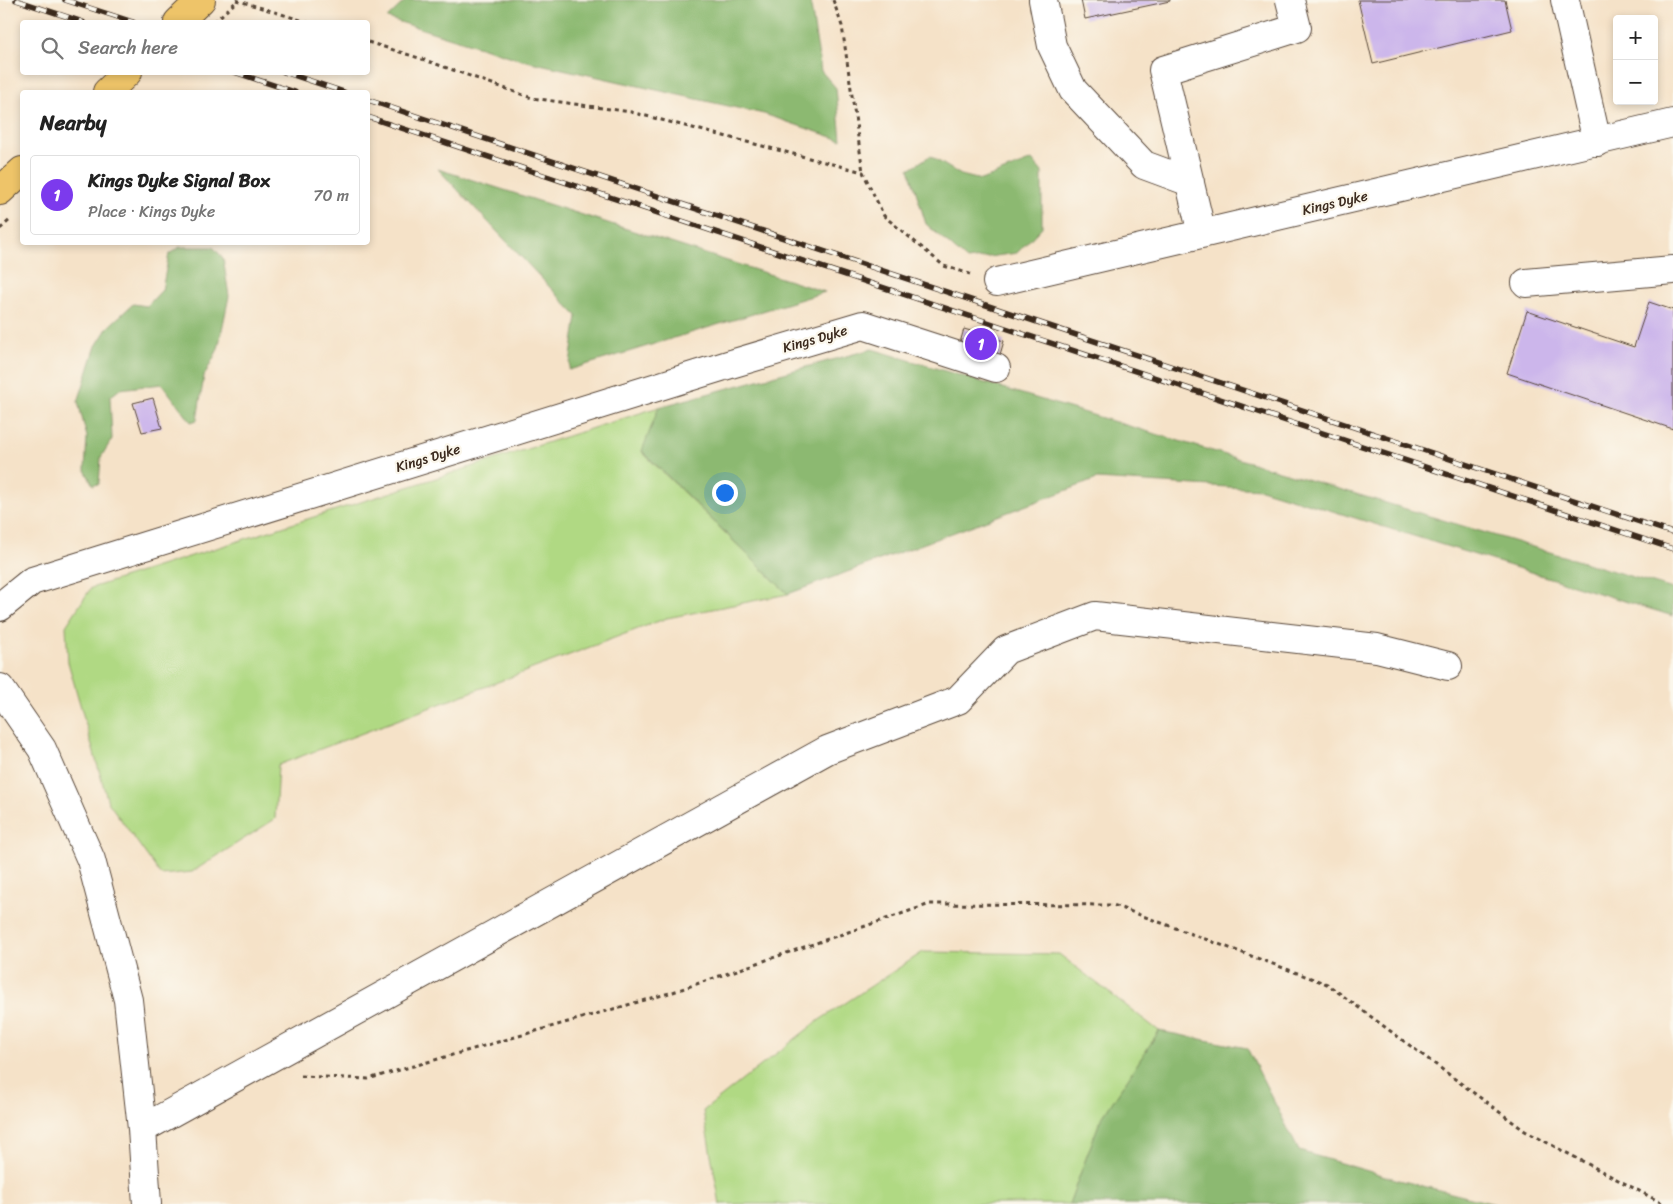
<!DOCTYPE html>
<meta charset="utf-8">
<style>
:root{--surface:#fff;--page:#f2f2f2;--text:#222;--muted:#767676;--line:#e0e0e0;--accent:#7c3aed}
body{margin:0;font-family:Sriracha,sans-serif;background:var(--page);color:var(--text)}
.controls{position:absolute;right:15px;top:15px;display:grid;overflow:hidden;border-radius:5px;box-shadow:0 2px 8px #0003}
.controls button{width:45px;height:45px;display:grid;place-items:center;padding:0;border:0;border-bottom:1px solid var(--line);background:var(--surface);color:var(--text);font:25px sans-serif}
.you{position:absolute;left:724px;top:492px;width:18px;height:18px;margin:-12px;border:4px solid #fff;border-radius:50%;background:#1a73e8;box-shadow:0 0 0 8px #1a73e833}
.badge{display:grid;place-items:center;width:32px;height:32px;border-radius:50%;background:var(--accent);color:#fff;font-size:16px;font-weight:700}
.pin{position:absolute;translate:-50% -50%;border:2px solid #fff;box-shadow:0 1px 5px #0006}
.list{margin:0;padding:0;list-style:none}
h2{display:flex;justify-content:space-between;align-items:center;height:65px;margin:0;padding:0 20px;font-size:21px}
h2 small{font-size:16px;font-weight:400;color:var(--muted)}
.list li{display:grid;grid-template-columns:32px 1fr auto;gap:15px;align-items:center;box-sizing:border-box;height:80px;margin:0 10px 10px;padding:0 10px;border:1px solid var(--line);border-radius:5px}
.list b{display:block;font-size:19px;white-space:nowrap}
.list p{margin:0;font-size:16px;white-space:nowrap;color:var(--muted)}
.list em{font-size:16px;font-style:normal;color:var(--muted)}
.icon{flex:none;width:28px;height:28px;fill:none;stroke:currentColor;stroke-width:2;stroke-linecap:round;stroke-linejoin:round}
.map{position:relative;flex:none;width:1673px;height:1204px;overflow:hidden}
.search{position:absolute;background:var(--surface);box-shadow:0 2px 8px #0003;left:20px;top:20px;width:350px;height:55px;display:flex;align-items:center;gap:12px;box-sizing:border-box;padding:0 18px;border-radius:5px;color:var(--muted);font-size:19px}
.panel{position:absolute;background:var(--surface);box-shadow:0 2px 8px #0003;left:20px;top:90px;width:350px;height:155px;border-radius:5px}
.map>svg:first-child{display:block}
.green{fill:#b0d983;stroke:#768250}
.forest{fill:#8cb971;stroke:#647248}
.building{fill:#ccb6eb}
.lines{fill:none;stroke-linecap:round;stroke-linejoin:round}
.minor-casing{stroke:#574638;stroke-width:30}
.major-casing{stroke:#574638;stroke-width:30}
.path{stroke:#574638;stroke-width:3;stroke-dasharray:4 4;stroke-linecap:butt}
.minor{stroke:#fff;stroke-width:28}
.major{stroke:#eec469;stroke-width:28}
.rail-casing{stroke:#3b2a1e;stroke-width:5.5}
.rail{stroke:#fbf7ec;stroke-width:4;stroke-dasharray:11;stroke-linecap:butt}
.path-bridge{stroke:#574638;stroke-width:3;stroke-dasharray:4 4;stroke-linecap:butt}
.labels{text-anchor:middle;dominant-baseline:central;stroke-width:4.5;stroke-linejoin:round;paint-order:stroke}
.street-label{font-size:14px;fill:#3b2a1e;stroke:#fbf7ec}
</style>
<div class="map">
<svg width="1673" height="1204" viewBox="0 0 1673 1204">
<rect width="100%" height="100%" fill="#fbf7ec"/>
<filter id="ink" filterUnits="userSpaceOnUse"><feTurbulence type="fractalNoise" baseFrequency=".02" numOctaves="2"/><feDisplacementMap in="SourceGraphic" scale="10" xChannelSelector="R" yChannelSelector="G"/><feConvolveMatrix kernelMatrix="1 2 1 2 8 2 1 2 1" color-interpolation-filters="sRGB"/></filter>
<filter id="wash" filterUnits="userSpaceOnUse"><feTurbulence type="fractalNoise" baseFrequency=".0096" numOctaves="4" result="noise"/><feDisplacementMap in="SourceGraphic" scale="20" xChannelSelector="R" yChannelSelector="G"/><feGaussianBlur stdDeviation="1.12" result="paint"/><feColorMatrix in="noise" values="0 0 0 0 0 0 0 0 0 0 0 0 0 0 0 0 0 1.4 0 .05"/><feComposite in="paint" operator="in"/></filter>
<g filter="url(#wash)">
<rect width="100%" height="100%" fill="#f5e2c8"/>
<path class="green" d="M659 407 642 452 788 594 667 618 278 765 275 819 192 872 161 875 108 802 68 662 66 626 91 588Z
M923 952 1059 954 1159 1031 1100 1121 1069 1204H720L703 1111 818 1021Z"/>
<path class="forest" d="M406 0H810L821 71 836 88 841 140 764 114 522 60 387 18Z
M930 156 961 175 981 180 1032 160 1042 172V227L1017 253 967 260 926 224 909 169Z
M438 169 825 292 569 370 577 316Z
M180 247H213L223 258 229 296 218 349 204 376 197 420 191 422 162 384 120 389 110 397 112 439 101 457 99 484 93 485 85 470 87 437 78 402 96 346 108 327 133 304 147 306 162 290 169 254Z
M872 349 1673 589V616L1261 489 1097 479 788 594 642 451 659 407Z
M1159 1031 1247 1048 1299 1151 1399 1180 1495 1204H1069L1100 1121Z"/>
<g id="blocks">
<path class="building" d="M1081 0H1170V1L1085 19Z
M1358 0H1505L1512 30 1373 64Z
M1649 302 1673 310V429L1507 373 1527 311 1634 347Z
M964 329 1004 341 999 358 959 346Z
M153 398 162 428 142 432 133 403Z"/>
</g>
</g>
<g filter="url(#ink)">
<use href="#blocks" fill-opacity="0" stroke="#574638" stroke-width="1"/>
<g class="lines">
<g class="minor-casing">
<path id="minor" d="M1043 0 1052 46 1073 90 1144 165 1190 182
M1565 0 1597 142
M1202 234 1163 70 1297 28 1290 0
M997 282 1673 123
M1526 283 1673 270
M0 607 32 581 731 364 863 325 996 368
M0 688 42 749 91 860 128 1000 142 1129 147 1204
M142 1129 827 750 958 700 1006 650 1095 616 1377 648 1448 666"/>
</g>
<g class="major-casing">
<path id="major" d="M178 22 201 0
M107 92 128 72
M0 191 22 171"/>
</g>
<path class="path" d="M236 0 307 22
M833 0 842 26 863 172
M368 42 419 58 532 98 631 112 863 172 884 216 944 266 970 274
M0 229 10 220
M301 1076 368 1079 673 992 930 904 1113 905 1327 984 1525 1131 1664 1204"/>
<use href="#minor" class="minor"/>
<use href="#major" class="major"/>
<g class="rail-casing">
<path id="rail" d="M16 0 83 22
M65 0 133 22
M234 72 295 92
M284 72 344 92
M368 100 1673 533
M368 117 1673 549"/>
</g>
<use href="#rail" class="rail"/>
<path class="path-bridge" d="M214 22 238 0"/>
</g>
</g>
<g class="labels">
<g class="street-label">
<text transform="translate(1335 203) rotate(-13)">Kings Dyke</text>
<text transform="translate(815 339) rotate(-16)">Kings Dyke</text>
<text transform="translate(428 458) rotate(-17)">Kings Dyke</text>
</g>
</g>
</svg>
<div class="controls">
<button>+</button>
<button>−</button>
</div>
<div class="you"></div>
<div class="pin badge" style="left:981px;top:344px">1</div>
<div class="search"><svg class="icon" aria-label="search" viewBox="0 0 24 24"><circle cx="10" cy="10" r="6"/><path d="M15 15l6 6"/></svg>Search here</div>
<section class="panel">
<h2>Nearby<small></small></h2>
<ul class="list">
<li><span class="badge">1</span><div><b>Kings Dyke Signal Box</b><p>Place · Kings Dyke</p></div><em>70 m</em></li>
</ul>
</section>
</div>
